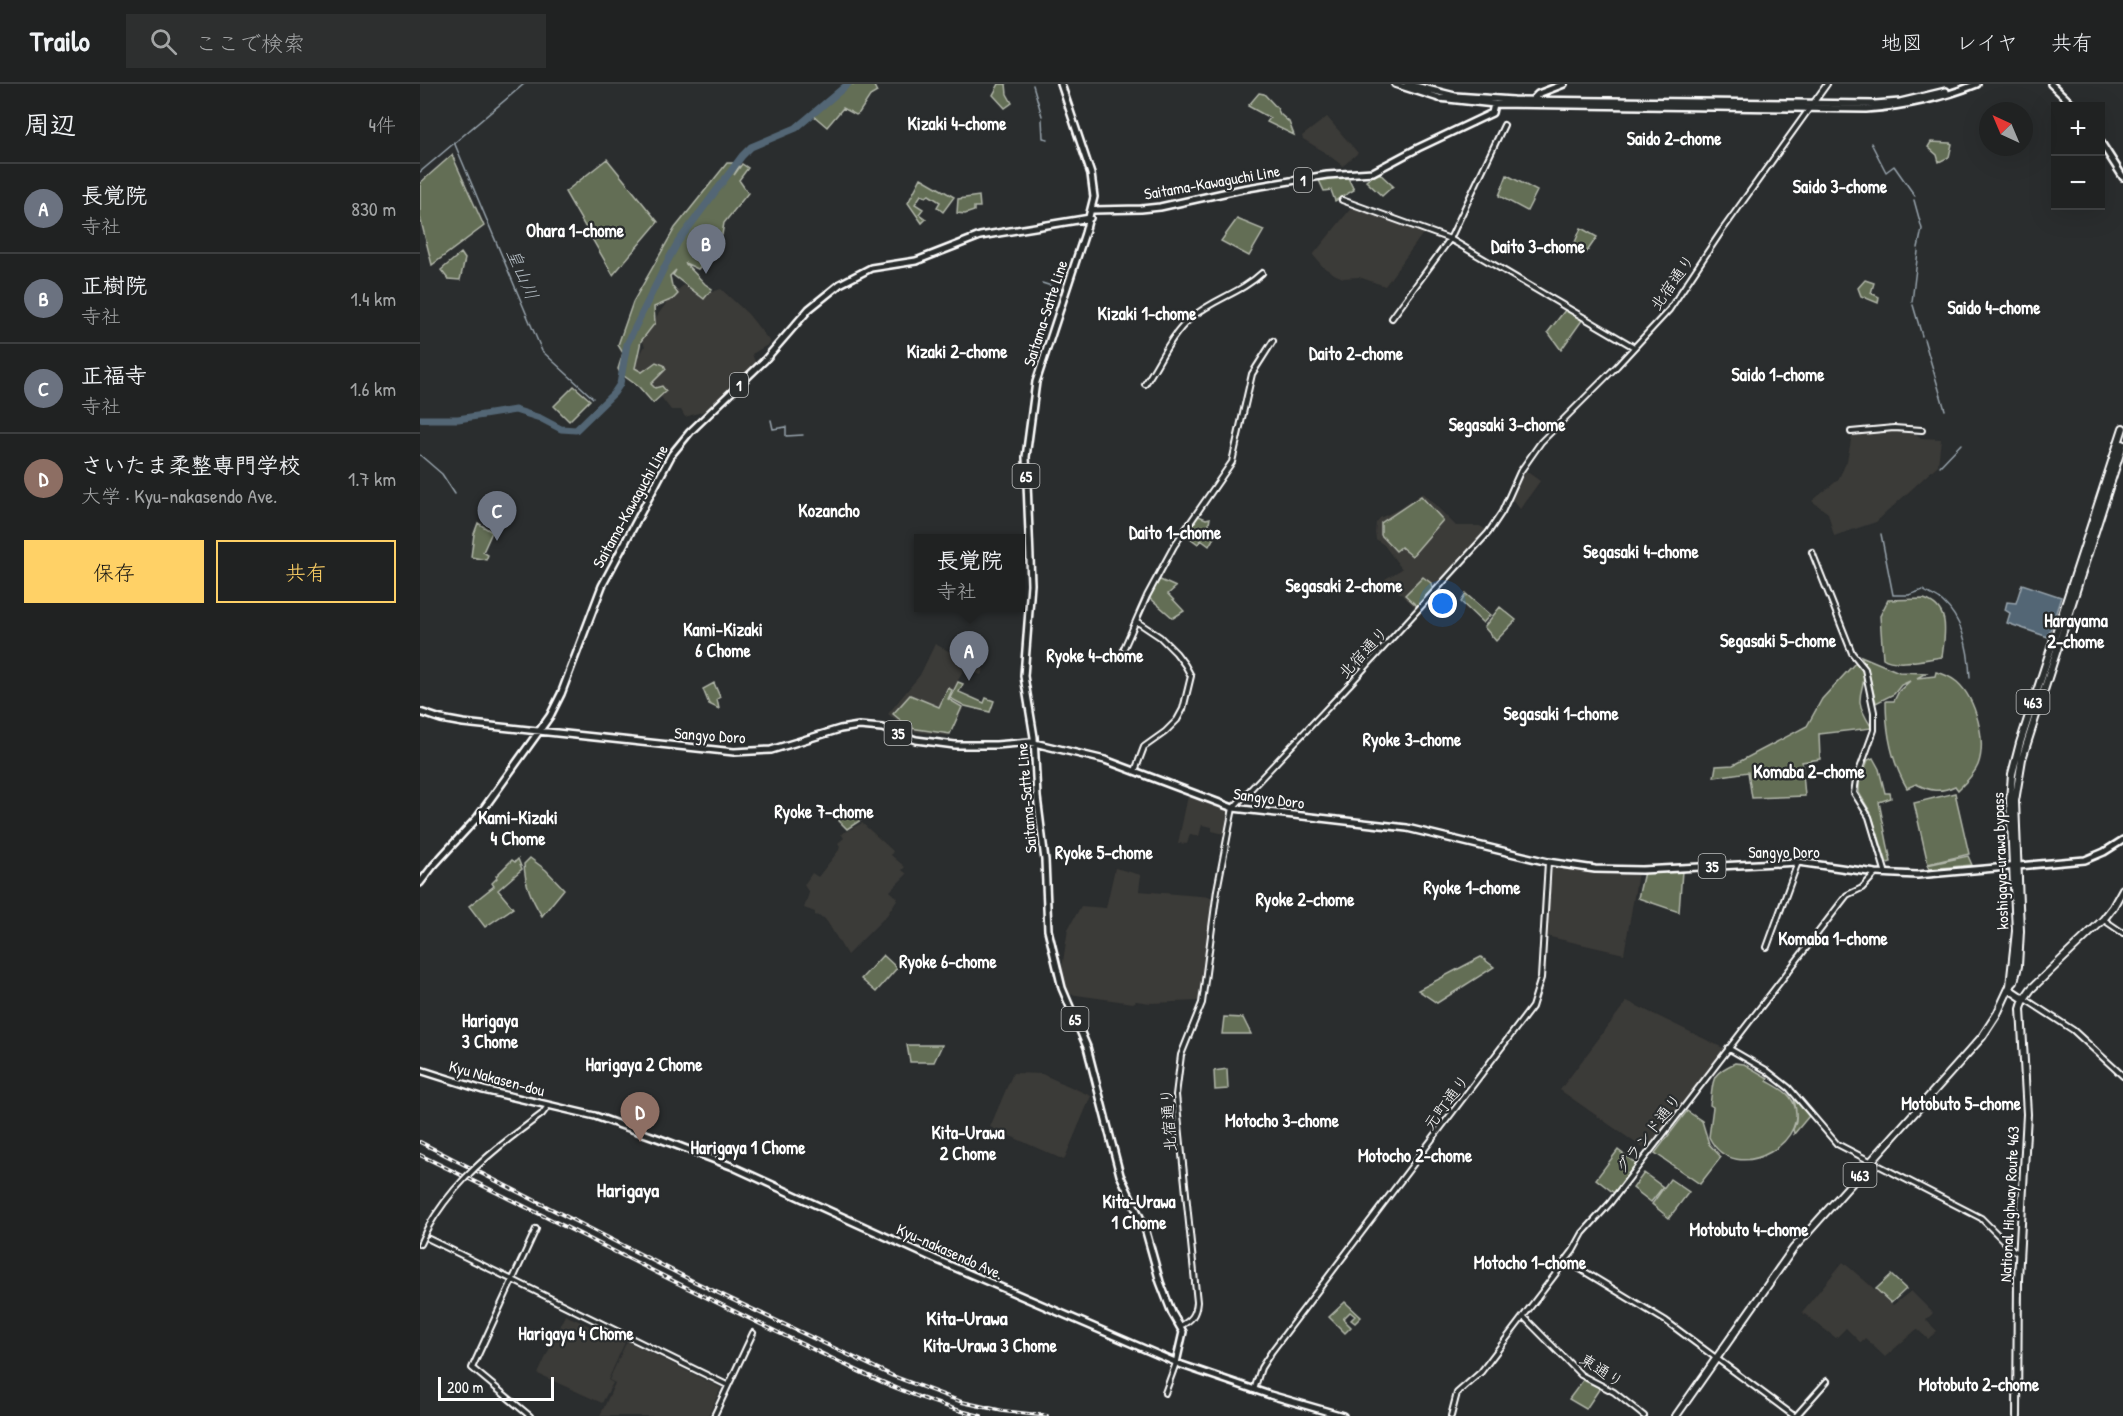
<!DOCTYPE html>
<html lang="ja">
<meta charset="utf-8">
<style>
:root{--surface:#202222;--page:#2d2f2f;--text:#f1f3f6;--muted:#a2a4a5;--line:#3d3f40;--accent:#ffd166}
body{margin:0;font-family:"Patrick Hand","Klee One",sans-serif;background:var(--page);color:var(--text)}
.controls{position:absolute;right:18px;top:18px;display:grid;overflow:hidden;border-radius:0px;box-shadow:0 6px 24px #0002}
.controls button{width:54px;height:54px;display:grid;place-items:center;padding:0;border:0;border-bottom:2px solid var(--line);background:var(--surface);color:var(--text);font:30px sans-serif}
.compass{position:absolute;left:1559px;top:18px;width:54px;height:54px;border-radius:50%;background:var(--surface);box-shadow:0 6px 24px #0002;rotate:316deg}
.scale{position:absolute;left:18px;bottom:15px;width:116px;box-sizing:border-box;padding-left:6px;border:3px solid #fff;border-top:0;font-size:16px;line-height:21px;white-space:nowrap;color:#fff;-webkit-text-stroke:4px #2a2d2e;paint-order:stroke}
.you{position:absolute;left:1023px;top:520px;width:21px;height:21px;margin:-15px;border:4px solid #fff;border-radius:50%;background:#1a73e8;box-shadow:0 0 0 9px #1a73e833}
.badge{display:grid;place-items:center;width:39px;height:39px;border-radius:50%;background:var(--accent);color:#fff;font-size:20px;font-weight:700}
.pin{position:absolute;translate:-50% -50px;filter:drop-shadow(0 2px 3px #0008)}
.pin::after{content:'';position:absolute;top:32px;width:21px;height:18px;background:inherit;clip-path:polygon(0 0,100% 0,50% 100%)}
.popup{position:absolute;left:494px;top:450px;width:111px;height:78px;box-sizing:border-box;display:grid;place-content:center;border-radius:0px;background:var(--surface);filter:drop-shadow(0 2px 4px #0005);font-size:20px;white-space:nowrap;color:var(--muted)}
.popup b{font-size:22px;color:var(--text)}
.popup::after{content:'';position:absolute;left:50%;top:100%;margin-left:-12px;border:12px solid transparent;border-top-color:var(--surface)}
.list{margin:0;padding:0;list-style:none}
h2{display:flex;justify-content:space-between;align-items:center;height:78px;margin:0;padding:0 24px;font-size:26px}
h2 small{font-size:20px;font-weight:400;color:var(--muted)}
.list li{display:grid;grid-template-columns:39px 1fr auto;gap:18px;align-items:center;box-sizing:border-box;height:90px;padding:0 24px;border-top:2px solid var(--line)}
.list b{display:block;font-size:22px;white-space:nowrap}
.list p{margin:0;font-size:20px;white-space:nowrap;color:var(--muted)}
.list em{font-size:20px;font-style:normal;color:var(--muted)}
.actions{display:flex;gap:12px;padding:18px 24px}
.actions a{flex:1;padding:14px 0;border:2px solid var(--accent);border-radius:0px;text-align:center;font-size:21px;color:var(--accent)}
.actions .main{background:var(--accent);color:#111}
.icon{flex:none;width:33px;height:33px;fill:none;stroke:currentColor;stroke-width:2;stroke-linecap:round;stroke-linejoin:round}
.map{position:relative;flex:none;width:1703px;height:1332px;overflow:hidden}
header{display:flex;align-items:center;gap:36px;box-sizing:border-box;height:84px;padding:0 30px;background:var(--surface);border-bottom:2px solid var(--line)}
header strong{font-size:28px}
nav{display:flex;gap:33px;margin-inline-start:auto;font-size:21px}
.search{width:420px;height:54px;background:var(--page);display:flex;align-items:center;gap:15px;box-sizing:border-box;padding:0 21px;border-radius:0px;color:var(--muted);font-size:22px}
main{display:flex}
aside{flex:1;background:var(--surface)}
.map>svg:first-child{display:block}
.built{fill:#3b3a37}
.green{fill:#636e54;stroke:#b1b6aa;stroke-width:1.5}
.water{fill:#526675;stroke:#97a3ac;stroke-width:1.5}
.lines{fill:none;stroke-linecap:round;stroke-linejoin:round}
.stream{stroke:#97a3ac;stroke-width:1.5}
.river{stroke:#526675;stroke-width:7}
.minor-casing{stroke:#fff;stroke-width:8}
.major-casing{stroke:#fff;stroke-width:10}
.highway-casing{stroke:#fff;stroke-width:10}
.minor{stroke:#2a2d2e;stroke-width:4}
.major{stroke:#2a2d2e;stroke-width:5}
.highway{stroke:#2a2d2e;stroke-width:6}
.rail-casing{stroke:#fff;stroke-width:4}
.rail{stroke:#2a2d2e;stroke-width:1.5;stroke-dasharray:4.5;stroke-linecap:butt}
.minor-bridge-casing{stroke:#fff;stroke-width:8;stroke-linecap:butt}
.minor-bridge{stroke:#2a2d2e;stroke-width:4}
.labels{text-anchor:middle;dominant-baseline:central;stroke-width:4.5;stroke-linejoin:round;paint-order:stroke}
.shield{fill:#2a2d2e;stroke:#bfc0c0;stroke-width:1.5}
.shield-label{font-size:15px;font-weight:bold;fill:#fff}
.street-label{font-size:16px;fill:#fff;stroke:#2a2d2e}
.neighbourhood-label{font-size:18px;font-weight:bold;fill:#fff;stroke:#2a2d2e}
.water-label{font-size:18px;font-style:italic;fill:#b1bac1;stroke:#2a2d2e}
.quarter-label{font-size:20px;font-weight:bold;fill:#fff;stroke:#2a2d2e}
</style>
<header>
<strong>Trailo</strong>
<div class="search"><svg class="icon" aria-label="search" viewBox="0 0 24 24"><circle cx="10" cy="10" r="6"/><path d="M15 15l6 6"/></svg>ここで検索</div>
<nav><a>地図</a><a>レイヤ</a><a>共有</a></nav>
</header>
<main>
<aside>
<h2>周辺<small>4件</small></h2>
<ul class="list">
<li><span class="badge" style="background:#6b7280">A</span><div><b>長覚院</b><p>寺社</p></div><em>830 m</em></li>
<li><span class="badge" style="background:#6b7280">B</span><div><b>正樹院</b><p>寺社</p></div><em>1.4 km</em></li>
<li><span class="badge" style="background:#6b7280">C</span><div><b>正福寺</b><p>寺社</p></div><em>1.6 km</em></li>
<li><span class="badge" style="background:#8d6e63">D</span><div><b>さいたま柔整専門学校</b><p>大学 · Kyu-nakasendo Ave.</p></div><em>1.7 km</em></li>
</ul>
<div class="actions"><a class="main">保存</a><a>共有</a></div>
</aside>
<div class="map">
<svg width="1703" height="1332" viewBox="0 0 1703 1332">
<rect width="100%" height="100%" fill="#2a2d2e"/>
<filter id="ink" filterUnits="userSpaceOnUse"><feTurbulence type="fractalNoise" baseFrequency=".0167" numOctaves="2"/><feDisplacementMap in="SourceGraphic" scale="12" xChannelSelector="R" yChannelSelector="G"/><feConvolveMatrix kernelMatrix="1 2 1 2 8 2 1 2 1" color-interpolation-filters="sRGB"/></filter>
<g filter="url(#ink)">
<path class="built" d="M907 33 938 69 923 82 903 67 883 55 882 52Z
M932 123 1004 148 965 202 939 193 923 194 916 191 903 183 893 171Z
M264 201 283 215 289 209 301 205 328 230 351 259 332 270 336 280 285 327 265 333 261 326H251L241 313 235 318 221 302 207 293 225 262 221 254 253 210Z
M1471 348 1495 349 1501 354 1521 355 1518 381 1456 438 1414 452 1408 429 1392 417 1418 396 1427 377 1432 351Z
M1106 387 1120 397 1100 425 1091 414Z
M1003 409 1036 442H1060L1066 446 995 523 965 495 982 485 964 461 956 455 955 448 956 439 960 434 979 425Z
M515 560 564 585 561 591 544 585 529 614 544 623 529 652 489 647 468 630 500 591Z
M768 712 808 726 804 750 792 747V743L782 741 779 752 770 750 767 760 758 759Z
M442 739 473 767 471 771 485 783 482 786 487 790 470 807 478 814 467 831 427 871 408 839 404 834 395 831V828L384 824 389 809 384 801 392 789 398 793 419 766 420 762 418 759 424 754 421 750Z
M1132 782 1177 788 1218 789 1204 870 1126 852Z
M695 784 721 791 719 807 792 813 779 917 730 919 716 917 713 919 649 910 641 891 648 845 661 822 686 824Z
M1207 917 1303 964 1304 966 1227 1067 1140 1006Z
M593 989 622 990 671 1012 644 1076 570 1043Z
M1423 1178 1473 1221 1491 1207 1513 1229 1506 1236 1517 1247 1508 1255 1497 1245 1465 1273 1445 1254 1441 1259 1426 1244 1416 1254 1382 1228Z
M145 1231 205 1258 188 1296 193 1299 182 1319 118 1290Z
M207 1257 301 1304 288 1332H180L195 1299 189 1296Z"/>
<path class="green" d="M430 0H453L457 8 450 12 439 29 436 31 423 24 407 43 393 31Z
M579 0H586L587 10 592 19 585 24 573 11Z
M839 9 844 10 857 24 860 30 869 38 874 51 847 38 850 34 828 22Z
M1511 58 1530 59 1532 60 1529 73 1519 78 1517 71 1508 63Z
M32 71 64 142 12 181 0 133V99Z
M187 75 238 138 193 191 145 108Z
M307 79H315L319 82 314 91 322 80 328 84 319 96 328 109 304 139 302 151 289 166 291 171 278 185 265 179 285 200 292 205 284 215 253 191 256 186 250 192 252 202 258 210 253 215 234 223 235 239 221 257 215 284 222 288 236 278 244 281 246 285 231 300 235 304 242 302 246 307 233 319 219 303 200 289 198 285 203 269 198 261 213 218 255 144Z
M958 88 973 102 962 112 946 97Z
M926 90 934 106 915 117 911 106 904 107 898 94Z
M1087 91 1117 107 1107 127 1079 112Z
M501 94 534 113 523 128 517 123 520 118 509 111 506 113 501 111 495 120 503 125 499 130 506 135 502 139 488 119Z
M559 112 560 123H554V127L545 130 537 129 538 115Z
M817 135 844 146 829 172 801 157Z
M1161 144 1177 153 1166 169 1153 163Z
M41 169 45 175 40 196 28 195 21 186Z
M1445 196 1454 199 1451 209 1459 213 1458 219 1441 212 1438 204Z
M1146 225 1163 235 1141 266 1128 248Z
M154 302 170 316 149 337 134 322Z
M1001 412 1023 436 992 472 981 463 976 467 961 451V439Z
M776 431 786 435 790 434 788 445 796 450 789 462 781 456 778 460 770 454 774 449 767 444Z
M58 439 72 448 63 468 68 471 66 476 51 473 54 450Z
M1003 493 1011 499 1012 505 997 522 985 511Z
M738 495 756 503 748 510 764 527 753 534 729 513Z
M1046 510 1070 531 1063 539 1041 518Z
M1504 515C1531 524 1525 549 1522 573 1507 575 1475 583 1463 574L1460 532 1468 516Z
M1080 523 1096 536 1076 557 1064 543Z
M1441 572 1479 588 1506 589 1497 594 1515 592 1516 588C1524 590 1531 593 1537 598 1556 615 1567 657 1558 681 1554 691 1546 698 1538 706L1535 702C1520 709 1510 707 1496 700L1487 704C1471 677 1466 648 1466 617H1474L1479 607 1490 597 1481 601 1474 610 1456 619 1448 586Z
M1437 577C1451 596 1439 601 1440 618 1441 627 1447 636 1452 644L1399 650 1400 675 1382 678 1385 712 1332 714 1328 688 1294 693 1296 682 1313 681 1387 642 1402 615Z
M538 598 543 600 539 608 564 619 566 614 574 617 570 628 545 622 530 614Z
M294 599 300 613 297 615 299 625 289 620 283 605Z
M528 604 532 606 528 615 542 623 530 650 490 644 473 630 490 611 519 623Z
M1453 674 1459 685 1465 709H1470L1471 714 1459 718 1471 778 1467 779 1451 729 1439 709V699L1448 676Z
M1535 709 1549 770 1508 780 1494 719Z
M427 724 441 736 427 745 419 737Z
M1548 772 1552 781 1509 785 1507 781Z
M110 774 126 786 144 805 122 832C111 814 105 800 104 780Z
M98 775 102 785 78 806 93 824 65 843 49 822 74 802 72 799 77 794 76 792 92 776 95 778Z
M1262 787 1259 828 1218 814 1224 788Z
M463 871 477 884 456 908 441 895Z
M1061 873 1074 883 1017 919 998 906Z
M804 933 823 934 831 950H802Z
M487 961H522L514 978H490Z
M1315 979 1324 980 1348 994 1347 997C1354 1001 1365 1006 1370 1013 1399 1053 1315 1107 1289 1053L1293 1023 1290 1021C1294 995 1289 991 1315 979Z
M807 985 808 1005 795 1006 794 987Z
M1374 1013 1389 1032 1374 1050 1373 1045C1379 1035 1375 1024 1374 1013Z
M1267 1027 1282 1037 1289 1060 1301 1073 1280 1100 1235 1069Z
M1198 1066 1216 1080 1194 1109 1176 1095Z
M1224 1089 1243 1103 1231 1118 1213 1104Z
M1250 1095 1269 1108 1249 1134 1232 1120Z
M1471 1191 1486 1205 1471 1219 1456 1205Z
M925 1218 941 1233 935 1239 931 1236 935 1232 930 1228 923 1235 931 1243 925 1249 909 1233Z
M1164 1295 1180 1304 1166 1325 1149 1315Z"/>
<path class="water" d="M1602 500 1641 513 1628 553 1587 539 1590 529 1585 526 1587 518 1596 519Z"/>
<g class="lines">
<path class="stream" d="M613 1 622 32
M622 35 623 54 628 55
M34 58 122 267 173 314
M1451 59 1466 88 1474 82 1495 112
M0 88 104 0
M1494 116 1502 145 1498 164
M622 199 644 206
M1492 218 1498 167
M1493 221 1502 252
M1504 255 1525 326
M351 336 353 345 366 343V352L383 351
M0 371 22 390 35 410
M1520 382 1541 360
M1461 450 1473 511H1489L1503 506C1510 511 1518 513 1523 518 1544 537 1549 567 1550 594"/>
<path class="river" d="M0 335H38L95 326 120 334 141 345 156 346 194 309 200 300 207 260 246 180 258 158 322 72 331 63 376 44 428 0"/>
<g class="minor-casing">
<path id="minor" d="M922 116 1030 155 1214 263
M972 234 1030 155 1084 41
M725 300C740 278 750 252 771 234 793 215 821 209 842 189
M1431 348 1474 344 1502 346
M1392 468 1432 569 1445 585 1454 628V646L1436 696 1434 709 1449 733 1466 790
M704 564 727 512 754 462 812 378 832 290 853 257
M715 687 724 663 745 648 757 636 763 625 771 592 765 581 756 569 740 553 716 537
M1684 836 1703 849
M1347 863 1378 778
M1605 915 1653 946 1703 992
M1308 964 1346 986 1369 1004 1417 1060 1561 1134 1593 1166 1599 1169
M94 1051 122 1030 128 1022
M9 1155 307 1301
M0 1160 7 1145
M1147 1177 1246 1237 1374 1332
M1104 1233 1161 1291 1194 1308 1224 1332
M760 1242C771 1237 776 1231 777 1218L756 1011 761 971 782 919 797 806 813 724 931 599 1068 449 1082 428 1100 388 1121 358 1197 282 1249 226 1301 148 1407 0
M834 1306 841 1284 852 1267 1112 923 1121 894 1128 778
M745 1309 756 1279
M110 1332 52 1284 116 1145
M294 1332 333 1249
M1031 1332 1037 1309 1061 1288 1153 1167 1163 1149 1190 1119 1420 820 1427 811 1442 804 1456 789
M1376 1332 1407 1297"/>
</g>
<g class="major-casing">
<path id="major" d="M641 0 671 90 674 113 665 149 616 298 606 373 611 500 604 592 614 653 617 713 625 776 628 846 642 904 667 963 700 1091 725 1144 740 1198 752 1229 763 1248 756 1279
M975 0 1019 14 1074 20 1446 25C1486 22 1520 15 1557 0
M987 0 1035 12 1093 16 1455 20 1480 18 1526 7
M1631 0 1654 22
M1112 16 1118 10 1144 0
M1680 57 1703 93
M673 126 721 125 740 123 822 105 907 91 953 88 998 64 1072 29 1074 20
M0 628 21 635 43 639 314 668 351 666 420 645 439 642 462 644 496 656 535 661H576L610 658 685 676 813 724 987 744 1128 778 1175 785 1222 786 1378 778 1456 789 1497 791 1665 776 1684 768 1703 756
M0 799 13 782 57 734 130 632 141 610 182 502 252 370 270 348 344 277 389 225 420 200 451 184 496 177 560 152 670 134
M0 986 63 1006 175 1032 240 1055 311 1082 515 1175 762 1281 850 1311 923 1332"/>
</g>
<g class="highway-casing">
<path id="highway" d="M1590 902 1596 847 1590 716 1592 690 1600 659 1703 344
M1590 903 1592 907 1604 915
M1256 1332 1373 1165 1562 953 1577 930 1590 902 1594 898 1598 882 1600 847 1595 717 1602 675 1703 360
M1597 1332 1598 1195 1607 1030 1601 925 1604 915 1611 905 1683 836 1693 823 1703 805"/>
</g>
<use href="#minor" class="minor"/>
<use href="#major" class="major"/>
<use href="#highway" class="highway"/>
<g class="rail-casing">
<path id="rail" d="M0 1058 271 1196 473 1292 542 1318 583 1327 627 1332
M0 1071C120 1129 239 1191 359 1249 425 1280 490 1316 561 1332"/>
</g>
<use href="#rail" class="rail"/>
<g class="minor-bridge-casing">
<path id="minor-bridge" d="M7 1145C29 1106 59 1078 94 1051"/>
</g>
<use href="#minor-bridge" class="minor-bridge"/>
</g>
</g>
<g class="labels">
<g class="shield">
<rect x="874" y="84" width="18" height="24" rx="4.5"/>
<rect x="310" y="289" width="18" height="24" rx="4.5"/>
<rect x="592.5" y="380" width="27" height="24" rx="4.5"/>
<rect x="1596.5" y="606" width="33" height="24" rx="4.5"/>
<rect x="464.5" y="637" width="27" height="24" rx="4.5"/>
<rect x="1278.5" y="770" width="27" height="24" rx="4.5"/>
<rect x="641.5" y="923" width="27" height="24" rx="4.5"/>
<rect x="1423.5" y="1079" width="33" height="24" rx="4.5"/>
</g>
<g class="shield-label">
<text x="883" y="96">1</text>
<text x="319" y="301">1</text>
<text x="606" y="392">65</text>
<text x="1613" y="618">463</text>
<text x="478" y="649">35</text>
<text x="1292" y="782">35</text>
<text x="655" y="935">65</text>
<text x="1440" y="1091">463</text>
</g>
<g class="street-label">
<text transform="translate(792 98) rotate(-10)">Saitama-Kawaguchi Line</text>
<text transform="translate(1252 198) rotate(-55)">北宿通り</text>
<text transform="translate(625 229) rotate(-72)">Saitama-Satte Line</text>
<text transform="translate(210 422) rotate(-61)">Saitama-Kawaguchi Line</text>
<text transform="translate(943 568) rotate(-47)">北宿通り</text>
<text transform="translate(290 651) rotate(4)">Sangyo Doro</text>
<text transform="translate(606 714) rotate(-95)">Saitama-Satte Line</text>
<text transform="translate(849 714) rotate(8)">Sangyo Doro</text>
<text x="1364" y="768">Sangyo Doro</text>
<text transform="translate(1580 777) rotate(-92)">koshigaya-urawa bypass</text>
<text transform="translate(77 994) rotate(15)">Kyu Nakasen-dou</text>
<text transform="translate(1026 1018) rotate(-53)">元町通り</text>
<text transform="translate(748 1036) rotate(-94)">北宿通り</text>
<text transform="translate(1228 1049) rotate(-52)">グランド通り</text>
<text transform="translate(1589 1120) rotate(-87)">National Highway Route 463</text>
<text transform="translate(530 1167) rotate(24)">Kyu-nakasendo Ave.</text>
<text transform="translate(1182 1286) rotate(33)">東通り</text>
</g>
<g class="neighbourhood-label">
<text x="537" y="39">Kizaki 4-chome</text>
<text x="1254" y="54">Saido 2-chome</text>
<text x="1420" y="102">Saido 3-chome</text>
<text x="155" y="146">Ohara 1-chome</text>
<text x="1118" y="162">Daito 3-chome</text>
<text x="1574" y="223">Saido 4-chome</text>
<text x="727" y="229">Kizaki 1-chome</text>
<text x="537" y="267">Kizaki 2-chome</text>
<text x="936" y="269">Daito 2-chome</text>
<text x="1358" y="290">Saido 1-chome</text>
<text x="1087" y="340">Segasaki 3-chome</text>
<text x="409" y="426">Kozancho</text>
<text x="755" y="448">Daito 1-chome</text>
<text x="1221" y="467">Segasaki 4-chome</text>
<text x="924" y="501">Segasaki 2-chome</text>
<text x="1656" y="536">Harayama<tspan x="1656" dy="21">2-chome</tspan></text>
<text x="303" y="545">Kami-Kizaki<tspan x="303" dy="21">6 Chome</tspan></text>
<text x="1358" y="556">Segasaki 5-chome</text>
<text x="675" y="571">Ryoke 4-chome</text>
<text x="1141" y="629">Segasaki 1-chome</text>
<text x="992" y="655">Ryoke 3-chome</text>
<text x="1389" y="687">Komaba 2-chome</text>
<text x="404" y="727">Ryoke 7-chome</text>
<text x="98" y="733">Kami-Kizaki<tspan x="98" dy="21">4 Chome</tspan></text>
<text x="684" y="768">Ryoke 5-chome</text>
<text x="1052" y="803">Ryoke 1-chome</text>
<text x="885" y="815">Ryoke 2-chome</text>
<text x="1413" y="854">Komaba 1-chome</text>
<text x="528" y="877">Ryoke 6-chome</text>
<text x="70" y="936">Harigaya<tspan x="70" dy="21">3 Chome</tspan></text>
<text x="224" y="980">Harigaya 2 Chome</text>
<text x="1541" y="1019">Motobuto 5-chome</text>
<text x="862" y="1036">Motocho 3-chome</text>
<text x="548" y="1048">Kita-Urawa<tspan x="548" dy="21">2 Chome</tspan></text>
<text x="328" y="1063">Harigaya 1 Chome</text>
<text x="995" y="1071">Motocho 2-chome</text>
<text x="719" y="1117">Kita-Urawa<tspan x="719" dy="21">1 Chome</tspan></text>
<text x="1329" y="1145">Motobuto 4-chome</text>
<text x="1110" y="1178">Motocho 1-chome</text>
<text x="156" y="1249">Harigaya 4 Chome</text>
<text x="570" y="1261">Kita-Urawa 3 Chome</text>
<text x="1559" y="1300">Motobuto 2-chome</text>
</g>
<g class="water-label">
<text transform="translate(103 190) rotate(67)">皇山川</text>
</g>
<g class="quarter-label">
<text x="208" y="1105">Harigaya</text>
<text x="547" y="1233">Kita-Urawa</text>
</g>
</g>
</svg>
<div class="controls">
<button>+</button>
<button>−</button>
</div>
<svg class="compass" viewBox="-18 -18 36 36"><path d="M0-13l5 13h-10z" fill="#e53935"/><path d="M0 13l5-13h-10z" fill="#a2a4a5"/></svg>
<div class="scale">200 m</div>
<div class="you"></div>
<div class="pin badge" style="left:549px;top:597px;background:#6b7280">A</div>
<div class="popup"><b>長覚院</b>寺社</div>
<div class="pin badge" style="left:286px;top:190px;background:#6b7280">B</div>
<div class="pin badge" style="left:77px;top:457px;background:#6b7280">C</div>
<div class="pin badge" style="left:220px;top:1058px;background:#8d6e63">D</div>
</div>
</main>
